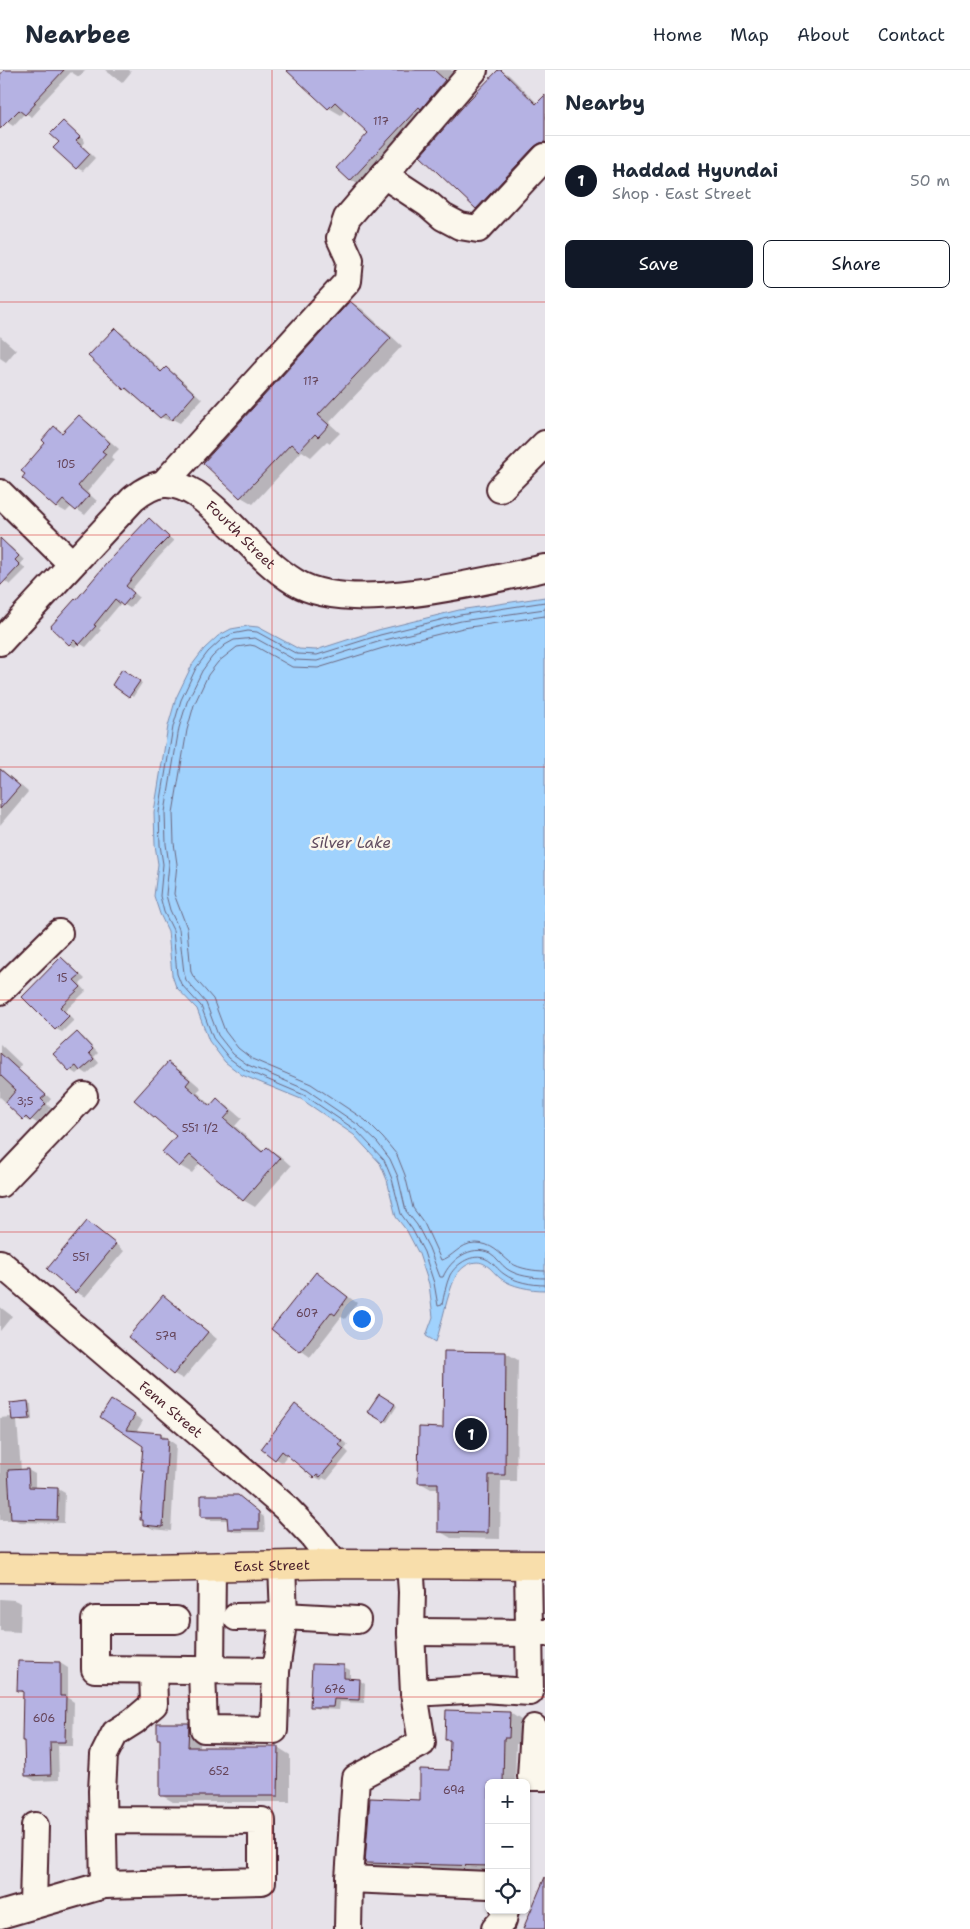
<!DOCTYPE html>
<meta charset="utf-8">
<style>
:root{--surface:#fff;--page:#f6f6f7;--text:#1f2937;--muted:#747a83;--line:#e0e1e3;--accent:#111827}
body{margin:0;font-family:"Shantell Sans",sans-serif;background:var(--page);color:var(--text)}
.controls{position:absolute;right:15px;bottom:15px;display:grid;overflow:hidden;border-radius:8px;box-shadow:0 1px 4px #0004}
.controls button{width:45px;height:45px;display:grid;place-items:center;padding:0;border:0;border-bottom:1px solid var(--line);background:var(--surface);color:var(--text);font:25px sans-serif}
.you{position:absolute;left:361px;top:1248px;width:18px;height:18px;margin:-12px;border:4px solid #fff;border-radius:50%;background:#1a73e8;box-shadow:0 0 0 8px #1a73e833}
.badge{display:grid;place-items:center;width:32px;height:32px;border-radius:50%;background:var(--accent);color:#fff;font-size:16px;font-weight:700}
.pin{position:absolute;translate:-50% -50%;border:2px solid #fff;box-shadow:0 1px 5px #0006}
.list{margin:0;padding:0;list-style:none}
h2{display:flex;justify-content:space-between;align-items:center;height:65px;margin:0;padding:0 20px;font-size:21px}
h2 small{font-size:16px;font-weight:400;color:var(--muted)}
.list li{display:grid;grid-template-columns:32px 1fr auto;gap:15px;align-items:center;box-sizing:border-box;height:90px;padding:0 20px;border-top:1px solid var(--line)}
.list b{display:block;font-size:19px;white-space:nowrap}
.list p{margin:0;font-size:16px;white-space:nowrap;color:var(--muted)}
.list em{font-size:16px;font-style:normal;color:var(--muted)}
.actions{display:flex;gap:10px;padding:15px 20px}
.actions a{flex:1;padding:11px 0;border:1px solid var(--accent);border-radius:8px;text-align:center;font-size:18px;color:var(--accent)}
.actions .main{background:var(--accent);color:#fff}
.icon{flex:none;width:28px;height:28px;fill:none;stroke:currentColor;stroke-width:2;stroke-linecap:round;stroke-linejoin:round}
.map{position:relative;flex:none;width:545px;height:1859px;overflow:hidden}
header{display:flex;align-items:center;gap:30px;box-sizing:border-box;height:70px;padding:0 25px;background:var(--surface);border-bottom:1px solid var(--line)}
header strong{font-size:24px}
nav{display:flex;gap:28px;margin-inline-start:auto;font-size:18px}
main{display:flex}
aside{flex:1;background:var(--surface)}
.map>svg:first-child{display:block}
.water{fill:#a0d2fd;stroke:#7e8aa9}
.shadow{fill:#0003}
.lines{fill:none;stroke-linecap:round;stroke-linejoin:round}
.shore{stroke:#6c677f;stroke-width:1}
.building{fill:#b5b2e3;stroke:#4a1f2b}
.minor-casing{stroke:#4a1f2b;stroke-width:30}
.highway-casing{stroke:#4a1f2b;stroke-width:31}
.minor{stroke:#fbf7ec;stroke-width:26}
.highway{stroke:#f8deab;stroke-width:28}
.grid{fill:none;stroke:#d62828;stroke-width:1;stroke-opacity:0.55}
.labels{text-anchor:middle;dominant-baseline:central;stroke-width:5;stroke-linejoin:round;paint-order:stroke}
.number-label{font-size:11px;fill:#654459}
.street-label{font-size:14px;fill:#4a1f2b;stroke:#fbf7ec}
.water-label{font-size:15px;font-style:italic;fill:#604c60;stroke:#fbf7ec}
</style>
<header>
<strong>Nearbee</strong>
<nav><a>Home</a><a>Map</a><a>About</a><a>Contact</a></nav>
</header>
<main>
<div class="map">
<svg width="545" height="1859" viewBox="0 0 545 1859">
<rect width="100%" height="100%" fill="#e6e2e9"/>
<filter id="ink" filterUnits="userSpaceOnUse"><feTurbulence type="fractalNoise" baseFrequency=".02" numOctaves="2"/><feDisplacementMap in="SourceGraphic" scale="10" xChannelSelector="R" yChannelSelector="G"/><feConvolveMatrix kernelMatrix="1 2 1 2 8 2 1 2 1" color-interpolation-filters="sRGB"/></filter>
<g filter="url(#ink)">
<path class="water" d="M545 527V1220C531 1220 512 1217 500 1208 495 1204 492 1199 486 1195 475 1187 460 1197 455 1208 447 1225 442 1253 436 1272L426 1266 433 1247 429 1214 419 1184 407 1161 396 1147 387 1110 380 1093 354 1065 301 1029 242 1005 225 992 209 971 197 939 176 917 172 905 168 861 160 844 154 826 158 794 155 775 154 742 168 656 176 628 192 595 204 579 218 566 231 559 248 556 258 557 299 579 316 580 378 560 459 540Z"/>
<path class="shadow" d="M6 0H86L79 7 71 2 39 36 41 37 32 47 25 43 13 56 7 52 0 55V7Z
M105 0H129L131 2 122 13Z
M298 0H451L458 7 363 117 351 110 338 98 370 63 345 40 341 45 329 38 293 5Z
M500 0 509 5 538 34 545 27V81L486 144 476 138Z
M63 52 85 71 82 75 95 88 83 101 77 98Z
M351 232 362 239 402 276 329 353 340 363 330 373 327 371 311 387 302 381 253 434 241 427Z
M115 259 123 264 163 302 166 299 174 303 202 329 180 353 172 349 169 351 161 347 125 319 90 286Z
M0 266 16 280 6 292 0 288Z
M79 347 88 352 119 379 111 387 114 390 87 422 97 431 85 445 72 436 66 442 57 437 47 373 55 358 64 363Z
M149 450 174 471 158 488 131 520 139 527 130 538 121 533 99 559 101 560 86 577 79 573 75 577 69 574 75 531Z
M0 474H5L11 477 24 490 21 494 26 499 10 515 0 507Z
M122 601 142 613 133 627 113 615Z
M0 698 28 722 0 755Z
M61 888 67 892 85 909 80 914 86 921 65 941 74 950 62 962 56 959 24 927Z
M77 964 83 967 98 983 94 987 99 993 87 1004 81 1000 76 1004 70 1000 55 984Z
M0 974 22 995 18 999 51 1029 47 1034 51 1038 37 1053 32 1050 30 1052 23 1048 0 1027Z
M168 993 180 1000 201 1018 197 1022 212 1036 217 1030 229 1037 242 1048 235 1056 264 1082 267 1079 279 1085 291 1096 255 1137 243 1130 200 1093 192 1103 180 1096Z
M87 1152 96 1158 124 1181 85 1227 76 1222Z
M316 1203 357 1233 345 1249 341 1247 310 1287 272 1259Z
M163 1227 172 1232 217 1269 183 1309 174 1304Z
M0 1237 12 1246 0 1261Z
M506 1283 518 1290 516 1411H501L500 1469 451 1468 439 1461V1419H431L419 1412 444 1359Z
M379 1325 397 1336 387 1352 369 1341Z
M28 1333 31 1334 32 1350 17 1351 21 1400H28L35 1404V1419H58L65 1423 64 1453 19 1452 15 1450H0V1348L10 1347 13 1349Z
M295 1335 348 1375 345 1379 349 1383 327 1410 323 1408 321 1410 315 1407 288 1384 282 1392 276 1389Z
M120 1336 143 1351 136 1362 161 1364 176 1375 171 1461 153 1459 144 1454V1451L141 1449 146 1401 142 1400 144 1376 102 1346Z
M244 1430 264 1447 265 1462H235L229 1459V1450H208L202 1446Z
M0 1529 14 1530 21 1533 20 1562 0 1561Z
M60 1593 68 1598V1628L74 1632 73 1676H58L59 1710 35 1711 26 1706 25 1624 18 1620Z
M344 1597 350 1600V1610H359L365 1614 364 1633 340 1632 339 1640 318 1639 311 1636Z
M510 1643 521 1650V1674H516L515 1713H489V1802L378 1799 366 1792 450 1701 451 1672 447 1670Z
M188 1654 200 1661V1678H279L290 1685V1732H173L161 1725 162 1670 158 1668Z"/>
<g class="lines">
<path class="shore" d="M545 532 460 545 380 565 317 585 297 584 257 562 248 561 232 564 221 570 208 582 196 598 181 630 173 657 159 742 160 775 163 794 160 826 164 842 173 860 177 904 181 914 201 936 213 968 229 988 245 1000 304 1025 357 1061 384 1090 392 1109 401 1144 412 1159 424 1182 434 1213 438 1236 442 1235C444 1225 446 1214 450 1205 457 1193 473 1183 486 1189 493 1192 498 1200 504 1204 515 1212 532 1215 545 1215
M545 539 461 551 381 571 317 591 295 590 255 568 234 570 225 575 212 587 202 601 187 632 179 658 165 742 166 774 169 794 166 825 170 840 179 859 184 903 186 910 206 933 218 965 233 984 248 995 307 1020 360 1056 377 1072 390 1089 398 1107 406 1141 417 1155 429 1178 440 1207H443C450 1190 471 1174 490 1183 497 1187 501 1195 507 1199 517 1206 533 1208 545 1208
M545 546 463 558 383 578 318 598 292 597 255 576 250 575 237 577 218 592 208 605 194 635 187 660 173 743 174 773 177 794 174 824 187 858 191 902 193 906 213 929 225 961 238 978 252 989 311 1014 365 1050 383 1068 397 1085 405 1105 413 1138 424 1153 441 1190C451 1189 460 1173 475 1173 492 1173 499 1183 511 1193 520 1199 535 1201 545 1201"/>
</g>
<path class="building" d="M4 0H64L34 32 36 33 25 45 19 40 0 59V5Z
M286 0H434L445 10 421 39 419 37 350 111 336 98 368 63 335 32 328 39Z
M498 0H501L536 34 545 25V72L540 73 534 77 476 139 420 86 468 31Z
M63 51 80 67 76 71 90 84 76 99 53 78 59 72 50 64Z
M350 231 391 268 318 345 329 355 318 367 315 364 299 381 291 374 240 428 203 393Z
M115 258 161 302 166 297 195 324 172 350 165 344 160 348 126 318 124 320 88 286Z
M79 345 110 373 102 381 106 384 78 416 89 426 76 441 63 430 56 438 22 408 25 404 21 401 45 373 42 370 54 356 62 363Z
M149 448 169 467 151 485 126 516 134 523 123 536 115 529 94 555 96 556 79 575 74 570 69 575 50 557 75 529 76 530 111 488Z
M0 468 19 486 15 490 20 495 0 516Z
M122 599 140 611 129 627 112 615Z
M0 699 20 716 0 739Z
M61 887 80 905 74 910 81 917 60 937 69 946 55 960 22 927Z
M77 962 93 979 89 983 94 989 80 1001 76 996 69 1001 53 984Z
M0 983 46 1025 41 1029 46 1034 30 1051 26 1047 23 1050 5 1033 16 1020 0 1005Z
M168 992 190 1010 186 1015 210 1036 217 1028 231 1041 224 1049 262 1082 267 1077 280 1088 243 1131 190 1085 179 1097 162 1082 176 1066 134 1030Z
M87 1151 116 1174 75 1223 47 1199Z
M316 1202 348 1227 335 1245 331 1242 300 1282 271 1259Z
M163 1225 208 1262 173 1305 128 1267Z
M444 1281 506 1282 505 1405H489L488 1463 438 1462V1413H418L419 1357 443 1358Z
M379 1324 395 1334 384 1352 367 1342Z
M111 1330 135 1345 126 1360 161 1363V1368H168L163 1457 143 1455V1450H140L144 1400H141L143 1376 100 1347Z
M28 1331 30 1349 12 1350 10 1333Z
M295 1334 342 1371 339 1375 344 1379 320 1407 317 1405 314 1408 282 1381 275 1390 261 1379Z
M28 1399 29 1417 58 1418 57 1450 11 1449 8 1400Z
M201 1425H238L259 1442V1459H228L227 1447H201Z
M18 1591 60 1592V1626H66L65 1672H50L51 1705 25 1706 24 1671H22L23 1621H17Z
M312 1594 344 1595V1608L360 1609 359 1630 334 1629 333 1637H310Z
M446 1640 510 1642 509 1668H504L503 1713H489V1796L365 1793 370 1728 420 1730V1699L449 1700 450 1670H445Z
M157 1653H189L188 1677H279L278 1726H160V1669H157Z
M545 1807V1859H523Z"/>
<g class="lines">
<g class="minor-casing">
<g id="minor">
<path d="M384 105 428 134 443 147 460 156 478 159 545 87"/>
<path d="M164 413 348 211 350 190 340 168 347 148 474 0"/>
<path d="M500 419 545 374"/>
<path d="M0 423 72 494"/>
<path id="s1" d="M0 572 133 429C155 411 171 409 196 424 232 449 257 489 295 512 350 546 483 511 545 498"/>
<path d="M0 921 59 863"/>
<path d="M0 1114 84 1026"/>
<path id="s2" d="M0 1193 285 1437 311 1464 335 1494"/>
<path d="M410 1494 412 1522 411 1562 414 1623"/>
<path d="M282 1495 284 1546 357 1550"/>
<path d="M176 1550H95V1599L276 1601"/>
<path d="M411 1562 545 1563"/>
<path d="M202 1600 204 1659 274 1660 276 1601 284 1546 236 1547"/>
<path d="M211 1600 212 1497"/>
<path d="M534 1658 531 1707H545"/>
<path d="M103 1750 262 1751V1811L104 1815 102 1721 104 1685 115 1663 134 1651 154 1634 153 1600"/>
<path d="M349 1809 489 1815"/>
<path d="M33 1835 35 1756"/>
<path d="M0 1845 104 1815"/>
<path d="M348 1859 349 1809 356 1708 422 1673 414 1623 483 1619 530 1622 528 1495"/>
<path d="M495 1859 503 1850 505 1840"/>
</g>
</g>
<g class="highway-casing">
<g id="highway">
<path id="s3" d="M0 1498 104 1499 335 1494 545 1495"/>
</g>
</g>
<use href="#minor" class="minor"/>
<use href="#highway" class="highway"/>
</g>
</g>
<path class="grid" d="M272 0V1859M0 232H545M0 465H545M0 697H545M0 930H545M0 1162H545M0 1394H545M0 1627H545"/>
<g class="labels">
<g class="number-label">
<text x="381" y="51">117</text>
<text x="311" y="311">117</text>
<text x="66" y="394">105</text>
<text x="62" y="908">15</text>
<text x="25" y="1031">3;5</text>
<text x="200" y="1058">551 1/2</text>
<text x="81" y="1187">551</text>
<text x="307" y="1243">607</text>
<text x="166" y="1266">579</text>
<text x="335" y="1619">676</text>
<text x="44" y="1648">606</text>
<text x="219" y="1701">652</text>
<text x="454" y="1720">694</text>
</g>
<g class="street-label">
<text stroke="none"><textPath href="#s1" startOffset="325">Fourth Street</textPath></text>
<text stroke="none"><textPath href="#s2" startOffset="225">Fenn Street</textPath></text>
<text stroke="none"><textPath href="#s3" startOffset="272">East Street</textPath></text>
</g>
<g class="water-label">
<text x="351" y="773">Silver Lake</text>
</g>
</g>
</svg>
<div class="controls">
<button>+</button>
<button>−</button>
<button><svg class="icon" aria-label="locate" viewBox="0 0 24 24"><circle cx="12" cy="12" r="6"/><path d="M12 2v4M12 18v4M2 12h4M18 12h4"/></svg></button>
</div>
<div class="you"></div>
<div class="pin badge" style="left:471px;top:1364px">1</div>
</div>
<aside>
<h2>Nearby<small></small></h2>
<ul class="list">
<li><span class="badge">1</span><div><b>Haddad Hyundai</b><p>Shop · East Street</p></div><em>50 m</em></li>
</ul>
<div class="actions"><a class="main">Save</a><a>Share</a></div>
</aside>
</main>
